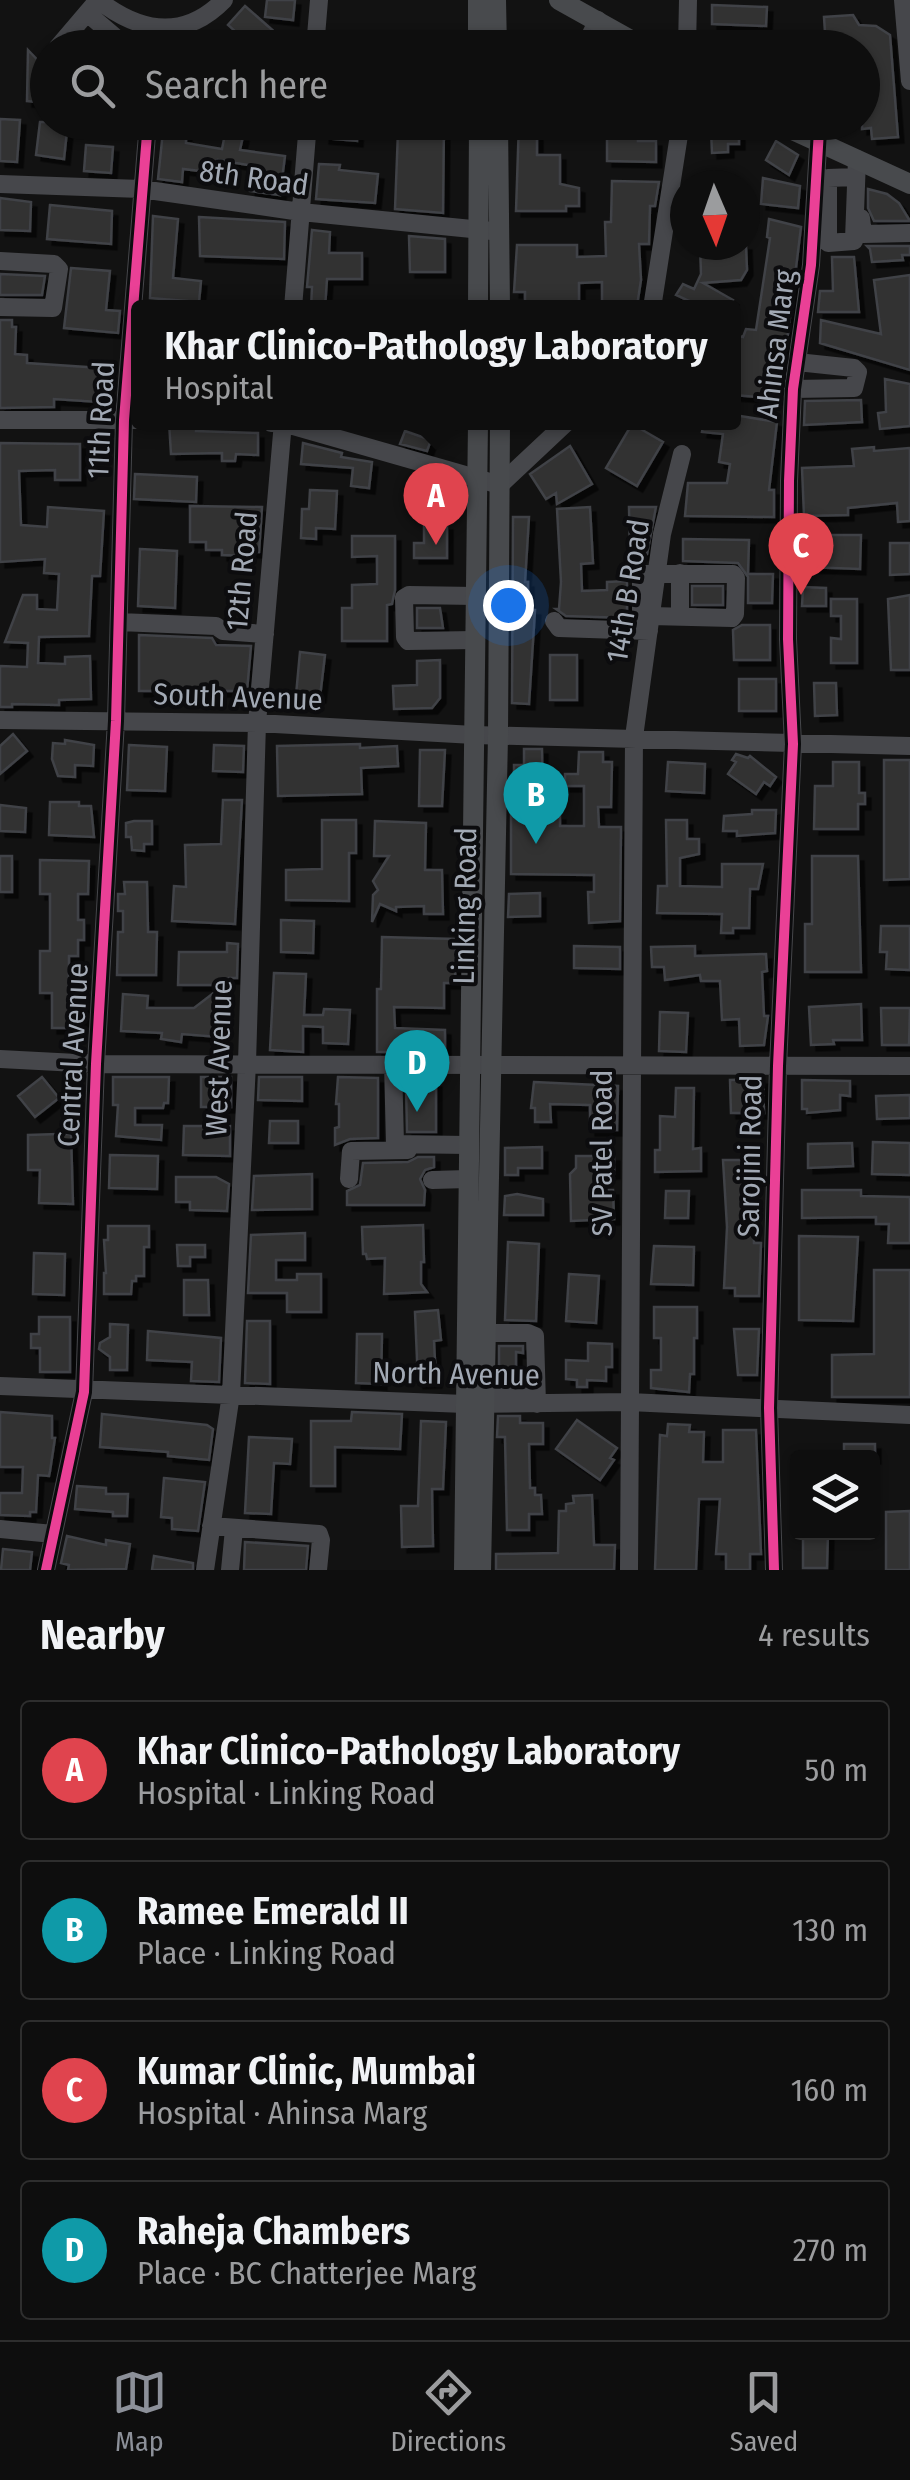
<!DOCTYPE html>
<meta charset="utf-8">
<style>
:root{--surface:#0e0e0e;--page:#171717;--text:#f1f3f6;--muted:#9b9c9e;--line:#2e2e2e;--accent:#8c9099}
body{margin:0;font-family:"Fira Sans Condensed",sans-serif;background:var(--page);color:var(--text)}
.controls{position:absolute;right:30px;bottom:30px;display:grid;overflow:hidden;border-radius:10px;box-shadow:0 2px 8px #0004}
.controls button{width:90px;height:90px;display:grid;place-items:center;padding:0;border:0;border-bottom:2px solid var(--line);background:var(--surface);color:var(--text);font:50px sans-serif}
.compass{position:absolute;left:670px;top:170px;width:90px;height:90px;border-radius:50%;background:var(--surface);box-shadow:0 2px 8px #0004;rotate:178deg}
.you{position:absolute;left:508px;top:605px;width:35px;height:35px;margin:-25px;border:8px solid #fff;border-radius:50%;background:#1a73e8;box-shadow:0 0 0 15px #1a73e833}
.badge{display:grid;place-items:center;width:65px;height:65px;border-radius:50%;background:var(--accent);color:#fff;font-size:32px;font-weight:700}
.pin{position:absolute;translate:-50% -82px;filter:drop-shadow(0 2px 5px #0008)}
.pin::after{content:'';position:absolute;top:52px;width:35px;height:30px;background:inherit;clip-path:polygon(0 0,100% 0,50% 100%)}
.popup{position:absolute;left:131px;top:300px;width:610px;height:130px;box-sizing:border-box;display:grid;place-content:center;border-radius:10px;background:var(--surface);filter:drop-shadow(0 2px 8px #0005);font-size:32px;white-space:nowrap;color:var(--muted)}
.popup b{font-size:38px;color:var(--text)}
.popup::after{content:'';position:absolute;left:50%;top:100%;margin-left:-20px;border:20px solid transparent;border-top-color:var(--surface)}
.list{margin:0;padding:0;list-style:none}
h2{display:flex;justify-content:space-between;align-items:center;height:130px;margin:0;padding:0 40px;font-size:42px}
h2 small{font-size:32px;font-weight:400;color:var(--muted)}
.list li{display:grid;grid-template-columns:65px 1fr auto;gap:30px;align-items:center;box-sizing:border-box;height:140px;margin:0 20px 20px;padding:0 20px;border:2px solid var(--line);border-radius:10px}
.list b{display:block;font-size:38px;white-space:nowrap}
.list p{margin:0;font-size:32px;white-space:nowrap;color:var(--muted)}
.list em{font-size:32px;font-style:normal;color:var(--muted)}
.icon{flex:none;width:55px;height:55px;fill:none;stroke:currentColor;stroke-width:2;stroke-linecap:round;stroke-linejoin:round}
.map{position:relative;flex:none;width:910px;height:1570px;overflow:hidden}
.search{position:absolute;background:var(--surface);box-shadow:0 2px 8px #0004;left:30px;right:30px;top:30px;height:110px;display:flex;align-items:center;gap:25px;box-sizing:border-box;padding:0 35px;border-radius:55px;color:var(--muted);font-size:38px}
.sheet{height:770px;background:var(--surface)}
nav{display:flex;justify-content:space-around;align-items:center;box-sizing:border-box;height:140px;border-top:2px solid var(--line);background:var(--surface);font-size:28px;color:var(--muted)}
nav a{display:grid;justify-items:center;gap:5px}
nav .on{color:var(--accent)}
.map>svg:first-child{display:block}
.building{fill:#313133;stroke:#404246;stroke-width:2.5;filter:url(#shadow)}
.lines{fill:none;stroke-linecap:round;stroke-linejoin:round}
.minor{stroke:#46474b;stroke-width:18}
.major{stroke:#484a4d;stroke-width:20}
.cycleway-casing{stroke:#0c0c0e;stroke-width:16}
.cycleway{stroke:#ea4096;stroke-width:10}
.labels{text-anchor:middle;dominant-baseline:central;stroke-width:8;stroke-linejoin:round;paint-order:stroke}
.street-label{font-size:30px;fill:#a2a9b4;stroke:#0c0c0e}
</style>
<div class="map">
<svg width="910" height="1570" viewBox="0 0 910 1570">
<defs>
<filter id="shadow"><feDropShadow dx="5.5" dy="5.5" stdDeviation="0" flood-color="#0009"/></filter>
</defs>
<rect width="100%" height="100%" fill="#121212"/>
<path class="building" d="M267 0H295L293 20 265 17Z
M712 5 767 7 766 26 712 24Z
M245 6 278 35 267 48H254L228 25Z
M853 15 859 25 876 26 890 35 898 137 872 139 871 128 862 129V84L868 83 862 48H826L824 17Z
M329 36 372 41 371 48H328Z
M28 50 48 71V103L27 101Z
M0 119 20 120 17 162 0 161Z
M40 122H68L64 159 36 155Z
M325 122H358L357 141 324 138Z
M376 122H444L443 213 395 209 398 132 376 130Z
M519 122H537V155H560V184L579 188V206H566V211H516Z
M607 122H639L638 141H656V162L607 161Z
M739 129V144H728V152L712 153 711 130Z
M163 131 186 133V143L222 149 225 134 243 136 240 150 285 156 280 195 250 191 254 166 218 160 217 173 183 169 182 182 158 179Z
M776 141 798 155 789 175 766 160Z
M86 145 113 147 111 173 84 171Z
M319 164 340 165 339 170 378 174 375 203 316 199Z
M763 178 800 186 798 208 761 204Z
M612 181 659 182 655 206H650L649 244H639L641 280 637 306 602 308V282L579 283V308H525V292H514L517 245H577V257L606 256 605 222H611Z
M868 189 887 194 899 203 910 221H874L868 208Z
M0 198 31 202 30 231 0 230Z
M50 205 112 211 111 244 47 239Z
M153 216 178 219 173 278 201 281 199 302 150 298Z
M199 217 285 222 284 259 200 256Z
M769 219 801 227 780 399 734 395V357L739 336 743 337 746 329 756 330 770 238 767 237Z
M312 230 330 232 329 253H362V279H327L325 308H311L312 287H307Z
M409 236 445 239V272H410Z
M700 245H746L747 270 741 280 703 283 733 300 730 308H704L676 295 683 284 694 289 701 274Z
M867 246H910V255H902L903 260 872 262 870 249Z
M832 257H854L859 312H818L820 291H833Z
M71 268 110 271 106 310 120 311 118 333 64 328Z
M0 274 45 276 42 295H0Z
M910 275V370L820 343 821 320 881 334 874 280Z
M0 320H12V327H16L15 354 27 355V363L101 368 99 402 54 399V407L0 408Z
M885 379 910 384V426L880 429 878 413 886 412Z
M861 400 862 422 804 425 805 401Z
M734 415 777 422 769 490H774V517L685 516 688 483H727L730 464 719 462 723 434 702 432 704 422H734Z
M169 422 197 423 196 431 258 433V455L236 454 235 461H222V453L171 454Z
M632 424 663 442 637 486 606 468Z
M405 431 431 440 427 451 400 444Z
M0 443 80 444V480H55V470L19 471 21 525 47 527 48 507 104 511 100 576H92L89 636 39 637 38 663 65 664V657L90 656 91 699 59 700V705L12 704V707H0V666L27 667 28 643 5 642 23 595H37V609L57 610 59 574 44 573 45 559 0 562Z
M303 443 342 453 341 457 372 462 369 488 351 486 353 468 301 464Z
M570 446 592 484 557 504 556 493 546 499 530 474Z
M874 447V451L910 448V521L898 522 897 503 848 508V515L804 516 802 468 854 466 852 449Z
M135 474 197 477 196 502 134 499Z
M310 490 337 491 335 529 316 528V539L301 538 302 509H309Z
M190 506 262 507 259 552H250L249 556 222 555V550H206V542H190Z
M590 507 593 563 581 564 582 591 607 590V582L627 581V618L566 616 556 609H559L561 582 557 509Z
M629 507H656L647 554 630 555Z
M513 517H529L525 582H528V610H535L529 704 512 703Z
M424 525H447V558H414V543H424Z
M808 535H861L860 569 806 567Z
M352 536H395V590L392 604 387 605V641H342V608H352V585L377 584V556L352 557Z
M683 539 749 540 748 574H773L772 603H748V577L738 563 683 561Z
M890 543H910V574L890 575Z
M140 549 177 551 175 608 138 606Z
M692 586H723V605H692Z
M803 587 826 588V606H802Z
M910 595V670H891L888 599Z
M831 599H857V663H831V638L841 639V616H831Z
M417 608H440L443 628H417Z
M742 625H770V660H734L733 630Z
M139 635 212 638 216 645 251 646 247 691H139Z
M300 652 325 655 320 697 296 695Z
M550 655H577V700H550Z
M440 660V698L432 708 394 709 393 686 417 685V661Z
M739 679H776V711H739Z
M814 683H836L837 715 815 716Z
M13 734 27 751 0 774V746Z
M65 740 94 745 93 766 75 765V777L58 776 52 759 53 743 65 744Z
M360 744V748L397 746 398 766 361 768 362 794 278 796 277 746Z
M129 745 167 747 165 791 127 790Z
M214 745 244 746 243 772 213 771Z
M524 749H542L543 815H560V826H584V786H565V774H578L579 752H603V762H612L611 807H598L599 827H621L620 921 589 923 588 892H594V875L511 874V814H524L523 782H514V765H524Z
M420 750H445L442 806H419Z
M736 754 748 758 750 756 776 777 770 786 764 782 756 794 728 774 736 762 732 760Z
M884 760H910V879L884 880Z
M668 762 705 764 704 793 666 791Z
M833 762H859V793H865V804H858V829H814L815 786H833Z
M223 800H242L235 924 172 921 174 886 186 887 185 845 221 844Z
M50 802H79V806H91L94 837 49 835Z
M0 805 26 808 25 832 0 831Z
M752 810H776L775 833 737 836V831H723L724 816 752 814Z
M322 820H356V853H349V901L286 900V870L322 869Z
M666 820H687V839H699V854L680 858V886L722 887V864H763L758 889H750L749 928H733V933H721L722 914 657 913 658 886H667Z
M134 821H152V844H144V851L132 850 131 837H126V823Z
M375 821 426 823 425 870H442L443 914H424V906L396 907V911L380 904 372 922 373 895 378 890 373 881 389 856H374Z
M0 856H12V892H0Z
M812 856H858L861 972H805V924H812Z
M40 860 89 861 88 894H78V920H84V940H78V956H69V996H83V1021H74L73 1028H52V993H40V951H50V894H40Z
M124 882H147L148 932H157L156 975H117L118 932H123V911H118V894H125Z
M540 893V916L508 917 509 894Z
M281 920 314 921 313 953 281 952Z
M881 926H910V970L886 969 887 952H880Z
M382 937 456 939 455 983H444V1008L394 1007 395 1028 445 1030V1052H377V989H381Z
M227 943 238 944 237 978H229L226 985 225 1032 219 1037 182 1034 181 1042 161 1039 162 1033 121 1031 123 994 148 996 147 1008H194L224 985H178L179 952H227Z
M574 946 620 947V969L574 968Z
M695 946V956L766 954 767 971 762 972 764 1016H768L764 1045 740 1046 739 1019 722 1020 720 981H701L700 975 665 980 664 967H652L651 947Z
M274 973 306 974 304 1015H323L324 1009 350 1010 348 1044 323 1043V1027L303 1026V1052L270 1050Z
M861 1004 862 1040H833L834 1044 811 1045 809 1007Z
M881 1008H910L909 1045H882Z
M660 1012 688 1013 686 1052 659 1051Z
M42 1077 59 1098 35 1117 18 1096Z
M113 1077H169L168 1103H164L163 1108H135V1125H162L161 1140 116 1136 118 1105H113Z
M201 1077H231V1107H201Z
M259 1077H302V1101L258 1100Z
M338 1077 378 1078V1138L350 1139 335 1145V1128L339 1127V1104H336Z
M763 1079 764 1113H731L730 1080Z
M802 1080 850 1081V1096L840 1095V1110L807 1113V1109H802Z
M436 1082V1132H407L406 1083Z
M534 1082 618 1086 617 1130H590V1105L550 1104 551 1122H535V1108H531Z
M676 1088H694L693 1149 701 1148V1171L655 1172V1150H660V1116L675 1117Z
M910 1095V1118L877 1119 876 1096Z
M270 1121H298V1143H269Z
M184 1126H230V1156L183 1155Z
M59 1134H71L73 1204 39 1203 40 1170H28V1135Z
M873 1142 910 1143V1175L872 1174Z
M852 1143 853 1166 808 1168V1144Z
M542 1147V1168H518V1175H505V1148Z
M110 1155 158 1156 157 1189 109 1188Z
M576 1156H614V1173L597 1174V1190H613L614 1219 571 1221 570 1174 576 1168Z
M418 1157H434V1167L425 1170 420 1179 425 1190 424 1205H347V1191L360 1185 363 1163 408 1162Z
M723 1160H750L754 1243H761L759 1296H735V1288H724L727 1227Z
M312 1174V1209L252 1210 254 1176Z
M176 1177H216L229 1184 227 1211 190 1210V1202H176Z
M802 1190H861V1196L910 1197V1243H888L889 1224H876V1217L802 1218Z
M666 1191H689L688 1218H665Z
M517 1194 543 1199V1215H504L505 1196Z
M423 1225 424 1262H421V1284L427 1292 384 1294 385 1258 367 1259 366 1254H363L362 1227Z
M108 1226H149V1247H144V1276H136V1281H132L131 1294H104V1273H106L104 1240H108Z
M305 1233V1260H276V1280H297V1274H321V1312H287V1293H248L251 1235Z
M799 1236 858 1237 853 1321 799 1320Z
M508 1242 539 1244 536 1321 505 1320Z
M177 1245H205V1257H190V1266H178Z
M654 1246 694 1247 693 1285 651 1284Z
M34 1253 65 1254 64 1295 33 1294Z
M874 1270H910V1397H832V1355L874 1354Z
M569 1274 599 1276 596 1323 566 1321Z
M184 1280H208L209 1315H184Z
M654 1307H697V1338H694V1374H690L689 1392 651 1388V1370H661V1338H654Z
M438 1310 441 1340 434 1341 436 1382 418 1383 415 1312Z
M39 1317H70V1372H40V1348H31V1334H39Z
M247 1321H270V1384L245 1383Z
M110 1324 128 1325 127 1370H110V1357L99 1349 100 1343 110 1337Z
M734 1329H759L757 1375H738Z
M148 1331 221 1338 219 1382 191 1381 192 1362 147 1360Z
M357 1334H382L381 1384 356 1383Z
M588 1343 612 1344V1367H606V1381L587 1380V1387H577V1380L566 1379V1360L588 1361Z
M499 1346H523V1353L516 1352V1372H524V1376L499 1377Z
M0 1412 52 1416V1438H55L50 1471 49 1476 38 1475 36 1512H30V1516L0 1515V1493H22L23 1467H0Z
M352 1412 402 1414 400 1449 335 1447V1486H311V1421H351Z
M102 1414 207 1425 213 1429 209 1460 168 1456V1452L100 1447Z
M498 1416H520V1423H543V1444H529L530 1488H535V1495H541L542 1514H529V1530H507L505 1437H497Z
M577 1420 617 1448 610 1458 614 1460 600 1480 556 1449Z
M421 1421 446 1422 443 1489H432L433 1546 402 1547 401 1506H418Z
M668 1424 690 1425 689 1432H704L703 1462H723V1430H756L761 1554H750V1570H726V1554H716L720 1499H699L696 1570H655L660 1435 667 1436Z
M249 1437 292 1439 290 1464 274 1463 271 1514 245 1513Z
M844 1444H875V1458H844Z
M164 1478 205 1482 198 1531 172 1529V1518L161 1517Z
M77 1486 106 1488V1494H128L127 1516H113V1512L75 1509Z
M592 1495 594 1545H615L614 1570H496V1554L558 1553 559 1511H566V1504L574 1503 573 1496Z
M910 1511V1570H886V1512Z
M803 1532H828L827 1568H803Z
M67 1536 106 1545V1540L130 1544 126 1569 68 1570 69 1565 61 1563Z
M245 1542 308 1546 306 1570H244Z
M3 1549 32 1552 30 1570H1Z
M154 1556 193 1563V1570H152Z"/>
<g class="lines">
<path class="minor" d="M98 0C139 32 184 41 224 0
M903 0 910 81
M87 13 114 36
M687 42 752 41
M586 44 598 20
M57 48 98 0
M315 48 319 0
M687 48 688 0
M856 177 828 178V243L854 241V239L857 159
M0 184 141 189 301 212 492 231
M861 218 863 234 910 233
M0 261 54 264 59 269 53 308 0 307
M293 308 308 122
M652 308 681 122
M793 389 854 388 858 372 854 368 797 362
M0 420H138
M271 423H283L500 485 567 422
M637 574H733L736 578 735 614 732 618 651 616
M680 617V573
M641 620V573
M554 621 559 628 649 631
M119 622 216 626 223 631 265 634
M475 640 408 641 405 637 404 598 409 595 476 596
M0 720 257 723 474 735 910 746
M0 1059 96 1064 910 1066
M393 1063 395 1144 468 1145
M349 1179 351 1151 408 1150
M432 1180 468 1179
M486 1333H528L535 1336 537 1404
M0 1386 465 1404 629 1402 910 1415
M499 1389H536
M211 1526 319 1534 321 1540 318 1570
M0 1529 53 1534
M46 1570 84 1392 96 1064 116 721 124 420 148 122
M205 1570 231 1394 247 1063 257 723 283 422
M230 1570 234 1529
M629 1570 634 737 662 534 682 454
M774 1570 769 1408 778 1066 793 744 788 639 789 481 793 389 811 265 819 130"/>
<path class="major" d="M478 0V48
M496 0 497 48
M559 0 645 48
M498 122 500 308
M775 122 910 184
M478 308 479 122
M464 1570 478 422
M481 1570 498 736 500 422"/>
<g class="cycleway-casing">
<path id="cycleway" d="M46 1570 84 1392 96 1064 116 721 124 420 148 122
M774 1570 769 1408 778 1066 793 744 788 639 789 481 793 389 811 265 819 130"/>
</g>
<use href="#cycleway" class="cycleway"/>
</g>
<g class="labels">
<g class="street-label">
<text transform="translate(254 178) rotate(8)">8th Road</text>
<text transform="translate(776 344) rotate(-83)">Ahinsa Marg</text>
<text transform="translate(101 420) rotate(-87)">11th Road</text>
<text transform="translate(242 571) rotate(-85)">12th Road</text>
<text transform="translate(628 591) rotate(-81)">14th B Road</text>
<text transform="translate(238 697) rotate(2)">South Avenue</text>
<text transform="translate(465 906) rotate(-89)">Linking Road</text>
<text transform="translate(73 1055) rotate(-87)">Central Avenue</text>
<text transform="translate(219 1058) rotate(-88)">West Avenue</text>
<text transform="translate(602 1153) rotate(-90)">SV Patel Road</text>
<text transform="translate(750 1156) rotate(-89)">Sarojini Road</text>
<text transform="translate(456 1374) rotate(1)">North Avenue</text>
</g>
</g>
</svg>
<div class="controls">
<button><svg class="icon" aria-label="layers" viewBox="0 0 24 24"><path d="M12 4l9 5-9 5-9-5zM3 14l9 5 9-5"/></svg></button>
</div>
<svg class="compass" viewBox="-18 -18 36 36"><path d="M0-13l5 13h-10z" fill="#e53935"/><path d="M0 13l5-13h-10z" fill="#9b9c9e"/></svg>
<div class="you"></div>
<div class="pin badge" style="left:436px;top:545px;background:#e0444e">A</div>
<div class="popup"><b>Khar Clinico-Pathology Laboratory</b>Hospital</div>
<div class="pin badge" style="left:536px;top:844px;background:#0f9aa8">B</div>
<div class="pin badge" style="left:801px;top:595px;background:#e0444e">C</div>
<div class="pin badge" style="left:417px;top:1112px;background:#0f9aa8">D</div>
<div class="search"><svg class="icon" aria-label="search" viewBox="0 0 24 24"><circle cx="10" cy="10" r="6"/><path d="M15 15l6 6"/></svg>Search here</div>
</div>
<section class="sheet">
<h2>Nearby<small>4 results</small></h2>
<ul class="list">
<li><span class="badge" style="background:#e0444e">A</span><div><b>Khar Clinico-Pathology Laboratory</b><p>Hospital · Linking Road</p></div><em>50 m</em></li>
<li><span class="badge" style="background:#0f9aa8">B</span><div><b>Ramee Emerald II</b><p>Place · Linking Road</p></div><em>130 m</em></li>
<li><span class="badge" style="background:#e0444e">C</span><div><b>Kumar Clinic, Mumbai</b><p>Hospital · Ahinsa Marg</p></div><em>160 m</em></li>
<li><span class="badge" style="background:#0f9aa8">D</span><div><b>Raheja Chambers</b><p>Place · BC Chatterjee Marg</p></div><em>270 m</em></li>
</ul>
</section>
<nav>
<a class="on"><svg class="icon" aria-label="map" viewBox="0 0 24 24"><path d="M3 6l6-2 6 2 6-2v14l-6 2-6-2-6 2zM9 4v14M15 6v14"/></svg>Map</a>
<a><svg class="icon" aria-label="directions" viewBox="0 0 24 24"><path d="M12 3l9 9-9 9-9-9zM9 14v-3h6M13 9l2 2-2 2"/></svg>Directions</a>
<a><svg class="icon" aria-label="saved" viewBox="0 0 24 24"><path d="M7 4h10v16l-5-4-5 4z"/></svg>Saved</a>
</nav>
